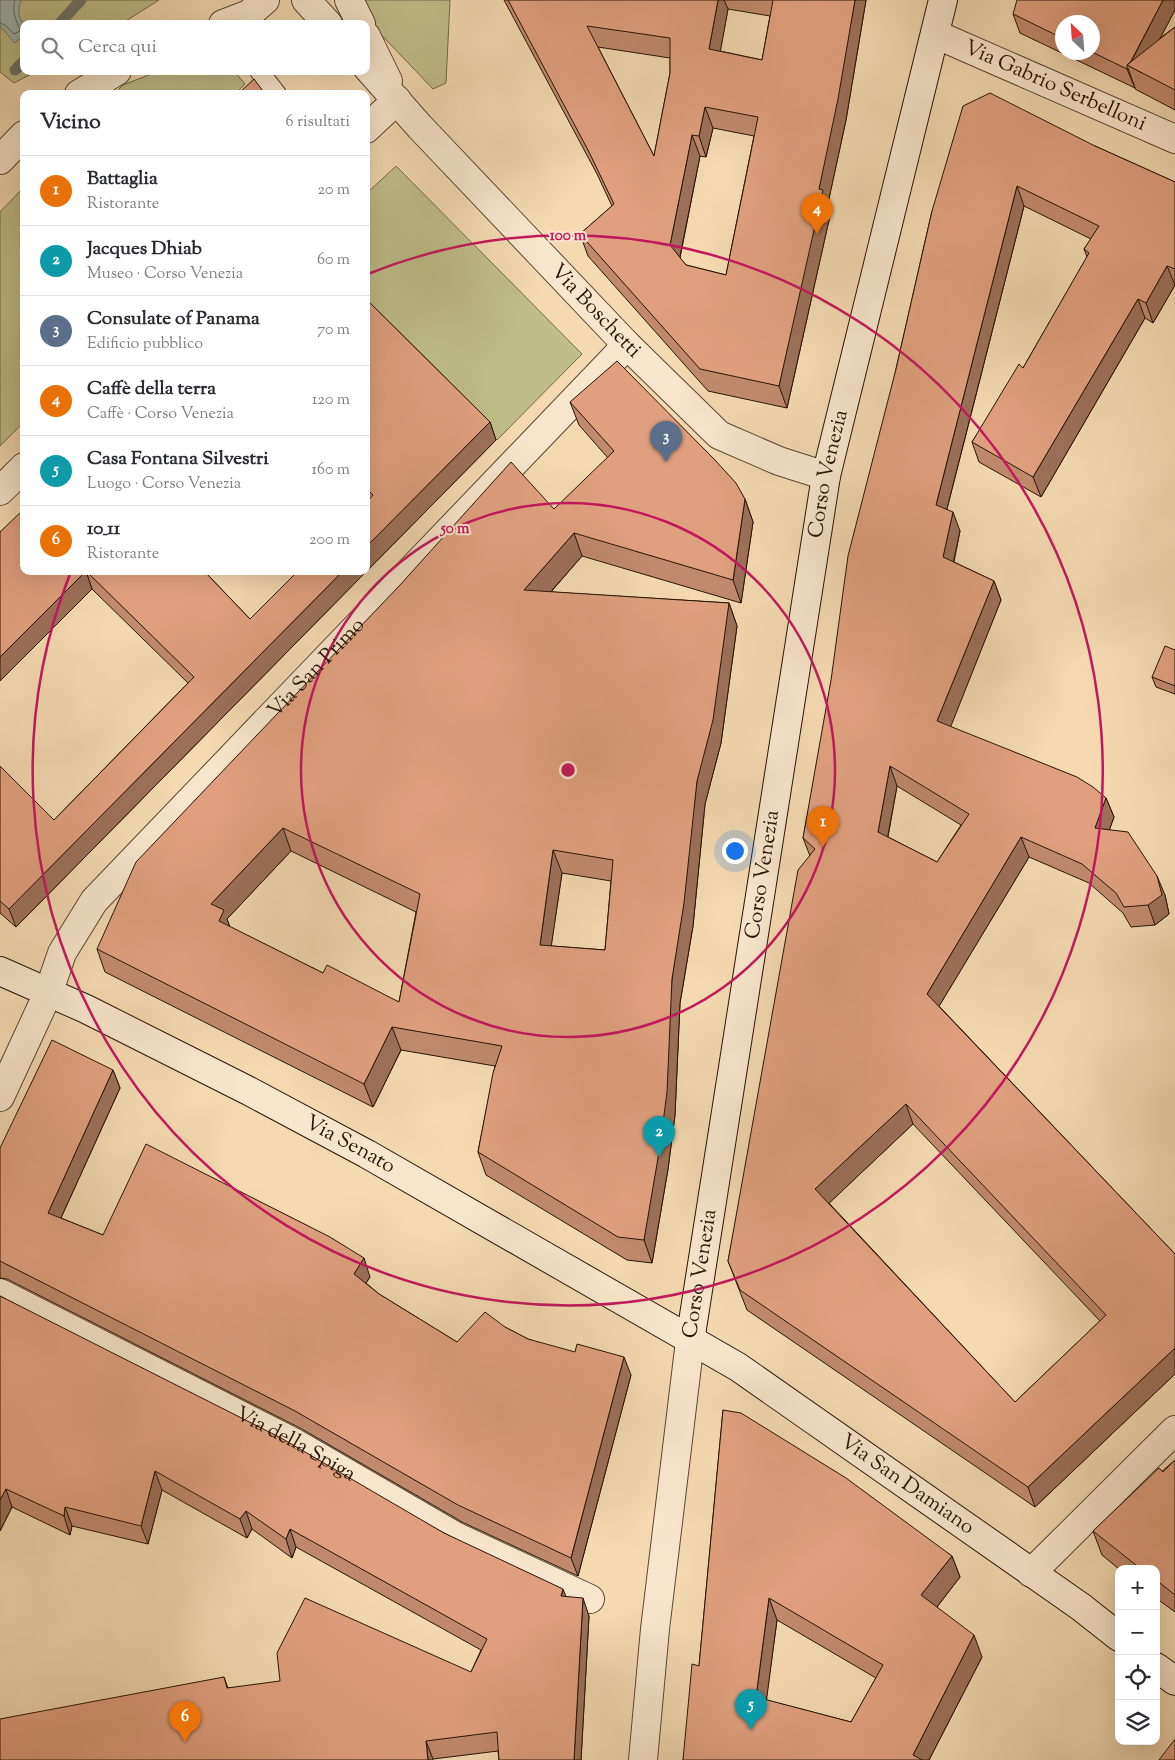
<!DOCTYPE html>
<html lang="it">
<meta charset="utf-8">
<style>
:root{--surface:#fff;--page:#f2f2f3;--text:#2b2b33;--muted:#7c7c81;--line:#e1e1e2;--accent:#8f2418}
body{margin:0;font-family:"Sorts Mill Goudy",serif;background:var(--page);color:var(--text)}
.controls{position:absolute;right:15px;bottom:15px;display:grid;overflow:hidden;border-radius:10px;box-shadow:0 5px 20px #0002}
.controls button{width:45px;height:45px;display:grid;place-items:center;padding:0;border:0;border-bottom:1px solid var(--line);background:var(--surface);color:var(--text);font:25px sans-serif}
.compass{position:absolute;left:1055px;top:15px;width:45px;height:45px;border-radius:50%;background:var(--surface);box-shadow:0 5px 20px #0002;rotate:335deg}
.you{position:absolute;left:734px;top:850px;width:18px;height:18px;margin:-12px;border:4px solid #fff;border-radius:50%;background:#1a73e8;box-shadow:0 0 0 8px #1a73e833}
.badge{display:grid;place-items:center;width:32px;height:32px;border-radius:50%;background:var(--accent);color:#fff;font-size:16px;font-weight:700}
.pin{position:absolute;translate:-50% -41px;filter:drop-shadow(0 1px 2px #0008)}
.pin::after{content:'';position:absolute;top:26px;width:18px;height:15px;background:inherit;clip-path:polygon(0 0,100% 0,50% 100%)}
.list{margin:0;padding:0;list-style:none}
h2{display:flex;justify-content:space-between;align-items:center;height:65px;margin:0;padding:0 20px;font-size:21px}
h2 small{font-size:16px;font-weight:400;color:var(--muted)}
.list li{display:grid;grid-template-columns:32px 1fr auto;gap:15px;align-items:center;box-sizing:border-box;height:70px;padding:0 20px;border-top:1px solid var(--line)}
.list b{display:block;font-size:19px;white-space:nowrap}
.list p{margin:0;font-size:16px;white-space:nowrap;color:var(--muted)}
.list em{font-size:16px;font-style:normal;color:var(--muted)}
.icon{flex:none;width:28px;height:28px;fill:none;stroke:currentColor;stroke-width:2;stroke-linecap:round;stroke-linejoin:round}
.map{position:relative;flex:none;width:1175px;height:1760px;overflow:hidden}
.search{position:absolute;background:var(--surface);box-shadow:0 5px 20px #0002;left:20px;top:20px;width:350px;height:55px;display:flex;align-items:center;gap:12px;box-sizing:border-box;padding:0 18px;border-radius:10px;color:var(--muted);font-size:19px}
.panel{position:absolute;background:var(--surface);box-shadow:0 5px 20px #0002;left:20px;top:90px;width:350px;height:485px;border-radius:10px}
.map>svg:first-child{display:block}
.green{fill:#bfbe89;stroke:#736948}
.water{fill:#9eb9b3;stroke:#6e776e}
.lines{fill:none;stroke-linecap:round;stroke-linejoin:round}
.shore{stroke:#62665c;stroke-width:1}
.stream{stroke:#6e776e;stroke-width:11}
.lane-casing{stroke:#5a4531;stroke-width:20}
.street-casing{stroke:#5a4531;stroke-width:30}
.secondary-casing{stroke:#271406;stroke-width:30}
.lane{stroke:#f8e6cc;stroke-width:18}
.street{stroke:#f8e6cc;stroke-width:28}
.secondary{stroke:#f8e6cc;stroke-width:28}
.wall{fill:#c18a6d;stroke:#271406;fill-rule:evenodd}
.shaded-wall{fill:#9d7059;stroke:#271406}
.building{fill:#e0a07f;stroke:#271406;fill-rule:evenodd}
.ring{fill:none;stroke:#c2185b;stroke-width:2.5}
.labels{text-anchor:middle;dominant-baseline:central;stroke-width:4;stroke-linejoin:round;paint-order:stroke}
.street-label{font-size:21px;fill:#271406;stroke:#f8e6cc}
.centre{fill:#c2185b;stroke:#f8e6cc;stroke-width:2.5}
.ring-label{font-size:15px;text-anchor:middle;font-weight:bold;fill:#c2185b;stroke:#f8e6cc;stroke-width:4;stroke-linejoin:round;paint-order:stroke}
</style>
<div class="map">
<svg width="1175" height="1760" viewBox="0 0 1175 1760">
<rect width="100%" height="100%" fill="#f4d9b1"/>
<filter id="stains"><feTurbulence type="fractalNoise" baseFrequency=".004" numOctaves="4"/><feColorMatrix values="0 0 0 0 .2 0 0 0 0 .09 0 0 0 0 .02 0 0 0 .5 -.17"/></filter>
<radialGradient id="worn" r=".72"><stop offset=".6" stop-color="#630" stop-opacity="0"/><stop offset="1" stop-color="#630" stop-opacity=".3"/></radialGradient>
<path class="green" d="M0 0H159L121 24H24V71H37L14 83 0 72Z
M358 0H450L446 83 433 89 369 22Z
M159 71H234L245 84 235 94H114L123 85Z
M396 166 582 354 497 440 366 310V194Z
M24 187V422L0 446V212Z"/>
<path class="water" d="M0 0H21C18 9 17 17 24 24V34L15 43 0 26Z"/>
<g class="lines">
<path class="shore" d="M0 23 5 25 14 34 20 31C17 20 11 13 15 0"/>
<path class="stream" d="M59 24 81 0
M15 70 24 61"/>
<g class="lane-casing">
<path id="lane" d="M259 71 277 94"/>
</g>
<g class="street-casing">
<g id="street">
<path d="M306 0 328 24"/>
<path d="M349 0 361 24"/>
<path d="M223 24 249 14 265 0"/>
<path id="s1" d="M935 34 1175 139"/>
<path d="M366 36 388 81"/>
<path id="s2" d="M366 66 420 127 627 345 719 435 779 461 826 476"/>
<path d="M79 94 117 71"/>
<path d="M366 129 397 100"/>
<path d="M0 160 24 135"/>
<path d="M0 491 24 467"/>
<path id="s3" d="M0 1097 49 991 62 953 94 901 627 345"/>
<path id="s4" d="M0 1293 295 1443 457 1537 590 1599"/>
<path d="M1031 1573 1175 1430"/>
<path d="M643 1760 655 1629 690 1341"/>
</g>
</g>
<g class="secondary-casing">
<g id="secondary">
<path id="s5" d="M0 971 86 1009 247 1090 367 1154 738 1367 1081 1607 1119 1637"/>
<path id="s6" d="M690 1341 826 476 943 0"/>
<path d="M1156 1667 1175 1681"/>
</g>
</g>
<use href="#lane" class="lane"/>
<use href="#street" class="street"/>
<use href="#secondary" class="secondary"/>
</g>
<path class="wall" d="M504 0H866L846 120 828 203 831 211 787 408 708 391 588 256 580 234 612 206 597 174ZM728 9 770 16 762 60 720 51ZM598 47 670 58V73L654 156ZM713 128 754 136 726 275 686 265 680 258 700 156 706 157Z
M1175 0V10L1160 38 1175 27V110L1135 89V88L1020 33 1013 14ZM1062 22H1092V52H1062Z
M1095 146 1175 182V285L1153 323 1145 318 1041 497 979 462 972 442 1023 368 1087 257 1084 249 1091 239 1024 206 947 509 960 531 954 562 994 581 1001 600 950 727 1106 798 1114 817 1109 830 1165 895 1169 914 1155 925 1131 927 1123 913 1089 883 1029 857 939 1006 1175 1254V1374L1035 1507 747 1310 728 1261 810 856 803 838 896 369 932 211ZM897 786 961 825 937 862 888 837ZM913 1124 1100 1321 1015 1402 829 1203Z
M366 299 490 422 496 440 16 927 0 913V766L54 820 188 683 92 589 0 532 204 571 250 619 368 501 366 499Z
M570 402 745 499 753 522 741 603 582 556 551 592 729 603 737 626 721 743 705 804 693 926 680 1003 675 1115 668 1169 652 1263 627 1260 486 1175 478 1152 495 1066 401 1050 373 1107 105 972 97 949 608 458 579 425ZM291 851 416 912 399 1002 323 973 230 927 227 919ZM562 873 611 881 605 950 551 946Z
M1175 650V694L1156 687 1152 677Z
M113 1070 120 1088 61 1218 103 1235 370 1277 366 1283 379 1294 457 1342 505 1327 528 1339 631 1375 578 1576 464 1523 302 1429 7 1279 0 1278V1148Z
M0 1296 444 1533 566 1596 589 1616 581 1760H499L498 1751 433 1759 0 1760 224 1677 228 1688 471 1672 481 1650 296 1547 292 1558 252 1529 247 1538 162 1490 148 1544 72 1526 70 1535 12 1507 0 1531Z
M723 1410 952 1556 960 1577 937 1607 982 1657 929 1760H683L699 1666ZM777 1620 876 1678 851 1722 766 1700Z
M1175 1460V1612L1156 1598V1569H1119L1102 1555 1093 1531Z"/>
<path class="shaded-wall" d="M718 0H724L728 9 717 70 709 49Z
M855 0H866L846 120 828 203 831 211 787 408 779 386 819 189Z
M1163 0H1175V10L1142 73 1129 66Z
M1128 68 1135 88 1127 69Z
M705 107 713 128 706 157 699 136Z
M692 135 700 156 678 266 670 245Z
M1017 186 1024 206 943 524 936 505Z
M1167 266 1175 285 1153 323 1146 303Z
M1138 299 1145 318 1041 497 1033 477Z
M490 422 496 440 16 927 9 909 343 571H366V547Z
M745 499 753 522 741 603 733 580Z
M953 512 960 531 950 577 943 557Z
M574 533 582 556 532 613 524 590Z
M86 571 92 589 0 681V657Z
M994 581 1001 600 945 741 937 721Z
M729 603 737 626 721 743 705 804 693 926 680 1003 675 1115 668 1169 652 1263 644 1240 672 979 697 781Z
M890 766 897 786 885 851 878 832Z
M1106 798 1114 817 1103 848 1095 828Z
M283 828 291 851 227 919 232 933 221 926 211 904Z
M1021 837 1029 857 935 1013 927 994Z
M553 850 562 873 548 968 540 945Z
M1157 876 1165 895 1169 914 1155 925 1148 905Z
M392 1027 401 1050 373 1107 364 1084Z
M113 1070 120 1088 55 1231 48 1213Z
M906 1104 913 1124 823 1209 815 1189Z
M364 1258 370 1277 360 1292 354 1274Z
M1175 1348V1374L1035 1507 1028 1487Z
M624 1357 631 1375 578 1576 571 1558Z
M155 1471 162 1490 148 1544 141 1526Z
M6 1489 12 1507 0 1531V1500Z
M65 1507 72 1526 70 1535 64 1516Z
M246 1511 252 1529 247 1538 240 1519Z
M290 1529 296 1547 292 1558 286 1539Z
M952 1556 960 1577 929 1617 921 1595Z
M563 1589 570 1607 561 1596Z
M583 1598 589 1616 581 1760H574Z
M769 1598 777 1620 764 1719 756 1697Z
M974 1635 982 1657 929 1760H914L913 1755Z
M426 1741 433 1759V1760H428Z"/>
<path class="building" d="M508 0H718L709 49 762 60 773 0H855L838 99 819 189 823 190 779 386 700 369 580 234 614 204 589 152ZM587 26 670 38V73L654 156ZM705 107 758 117 726 275 686 265 670 245 692 135 699 136Z
M1017 0H1163L1131 61 1127 65V69L1092 52V22H1062V38L1013 14Z
M1175 27V90L1127 65Z
M254 79 265 94H238Z
M990 93 1095 146 1175 182V269L1167 266 1146 303 1138 299 1033 477 972 442 1019 364 1023 368 1089 253 1084 249 1099 226 1017 186 936 505 953 512 943 557 994 581 937 721 1077 777 1093 787 1106 798 1095 828 1128 832 1157 876 1162 895 1148 905 1124 907 1116 893 1082 864 1021 837 927 994 1175 1254V1348L1028 1487 740 1290 728 1261 798 870 815 849 803 838 831 680 848 556 896 369 932 211 963 106ZM890 766 969 814 937 862 878 832ZM906 1104 1106 1315 1015 1402 815 1189Z
M366 299 490 422 366 547V503L373 495 366 488Z
M617 361 714 459 736 483 745 499 733 580 574 533 524 590 729 603 713 720 697 781 684 903 672 979 667 1092 660 1146 644 1240 618 1237 478 1152 493 1073 502 1046 392 1027 364 1084 97 949 136 862 400 585 511 462 554 509 614 451 570 402ZM283 828 420 894 399 1002 327 965 323 973 219 921 224 910 211 904ZM553 850 613 860 605 950 540 945Z
M24 509V571H86L0 657V532Z
M86 571H204L250 619 298 571H343L9 909 0 901V766L54 820 194 677Z
M1165 646 1175 650V686L1152 677Z
M52 1040 113 1070 48 1213 103 1235 146 1144 330 1237 364 1258 354 1274 379 1294 457 1342 485 1312 505 1327 528 1339 575 1352 577 1344 624 1357 571 1558 458 1505 295 1411 0 1261V1148Z
M0 1296 281 1438 444 1533 563 1589 561 1596 583 1598 574 1760H499L497 1732 426 1741 428 1760H0V1719L224 1677 227 1688 280 1681 277 1653 305 1598 471 1672 487 1639 290 1529 286 1539 246 1511 240 1519 155 1471 141 1526 65 1507 64 1516 6 1489 0 1500Z
M723 1410 741 1413 846 1478 952 1556 921 1595 974 1635 913 1755 922 1760H683L692 1664 699 1666ZM769 1598 883 1665 851 1722 756 1697Z
M1175 1460V1595L1156 1580V1569H1141L1093 1531 1159 1468 1163 1472Z
M1175 1739V1760H1159Z"/>
<g class="ring">
<circle cx="568" cy="770" r="267"/>
<path d="M368 274A535 535 0 1 1 70 574"/>
</g>
<g class="labels">
<g class="street-label">
<text stroke="none"><textPath href="#s1" startOffset="131">Via Gabrio Serbelloni</textPath></text>
<text stroke="none"><textPath href="#s2" startOffset="336">Via Boschetti</textPath></text>
<text stroke="none"><textPath href="#s6" startOffset="878">Corso Venezia</textPath></text>
<text stroke="none"><textPath href="#s3" startOffset="540">Via San Primo</textPath></text>
<text stroke="none"><textPath href="#s6" startOffset="472">Corso Venezia</textPath></text>
<text stroke="none"><textPath href="#s5" startOffset="391">Via Senato</textPath></text>
<text stroke="none"><textPath href="#s6" startOffset="68">Corso Venezia</textPath></text>
<text stroke="none"><textPath href="#s4" startOffset="332">Via della Spiga</textPath></text>
<text stroke="none"><textPath href="#s5" startOffset="1044">Via San Damiano</textPath></text>
</g>
</g>
<circle cx="568" cy="770" r="8" class="centre"/>
<g class="ring-label">
<text x="568" y="240">100 m</text>
<text x="455" y="533">50 m</text>
</g>
<rect width="100%" height="100%" filter="url(#stains)"/>
<rect width="100%" height="100%" fill="url(#worn)"/>
</svg>
<div class="controls">
<button>+</button>
<button>−</button>
<button><svg class="icon" aria-label="locate" viewBox="0 0 24 24"><circle cx="12" cy="12" r="6"/><path d="M12 2v4M12 18v4M2 12h4M18 12h4"/></svg></button>
<button><svg class="icon" aria-label="layers" viewBox="0 0 24 24"><path d="M12 4l9 5-9 5-9-5zM3 14l9 5 9-5"/></svg></button>
</div>
<svg class="compass" viewBox="-18 -18 36 36"><path d="M0-13l5 13h-10z" fill="#e53935"/><path d="M0 13l5-13h-10z" fill="#7c7c81"/></svg>
<div class="you"></div>
<div class="pin badge" style="left:823px;top:847px;background:#e8710a">1</div>
<div class="pin badge" style="left:659px;top:1157px;background:#0f9aa8">2</div>
<div class="pin badge" style="left:666px;top:462px;background:#5c6f8a">3</div>
<div class="pin badge" style="left:817px;top:234px;background:#e8710a">4</div>
<div class="pin badge" style="left:751px;top:1730px;background:#0f9aa8">5</div>
<div class="pin badge" style="left:185px;top:1742px;background:#e8710a">6</div>
<div class="search"><svg class="icon" aria-label="search" viewBox="0 0 24 24"><circle cx="10" cy="10" r="6"/><path d="M15 15l6 6"/></svg>Cerca qui</div>
<section class="panel">
<h2>Vicino<small>6 risultati</small></h2>
<ul class="list">
<li><span class="badge" style="background:#e8710a">1</span><div><b>Battaglia</b><p>Ristorante</p></div><em>20 m</em></li>
<li><span class="badge" style="background:#0f9aa8">2</span><div><b>Jacques Dhiab</b><p>Museo · Corso Venezia</p></div><em>60 m</em></li>
<li><span class="badge" style="background:#5c6f8a">3</span><div><b>Consulate of Panama</b><p>Edificio pubblico</p></div><em>70 m</em></li>
<li><span class="badge" style="background:#e8710a">4</span><div><b>Caffè della terra</b><p>Caffè · Corso Venezia</p></div><em>120 m</em></li>
<li><span class="badge" style="background:#0f9aa8">5</span><div><b>Casa Fontana Silvestri</b><p>Luogo · Corso Venezia</p></div><em>160 m</em></li>
<li><span class="badge" style="background:#e8710a">6</span><div><b>10_11</b><p>Ristorante</p></div><em>200 m</em></li>
</ul>
</section>
</div>
